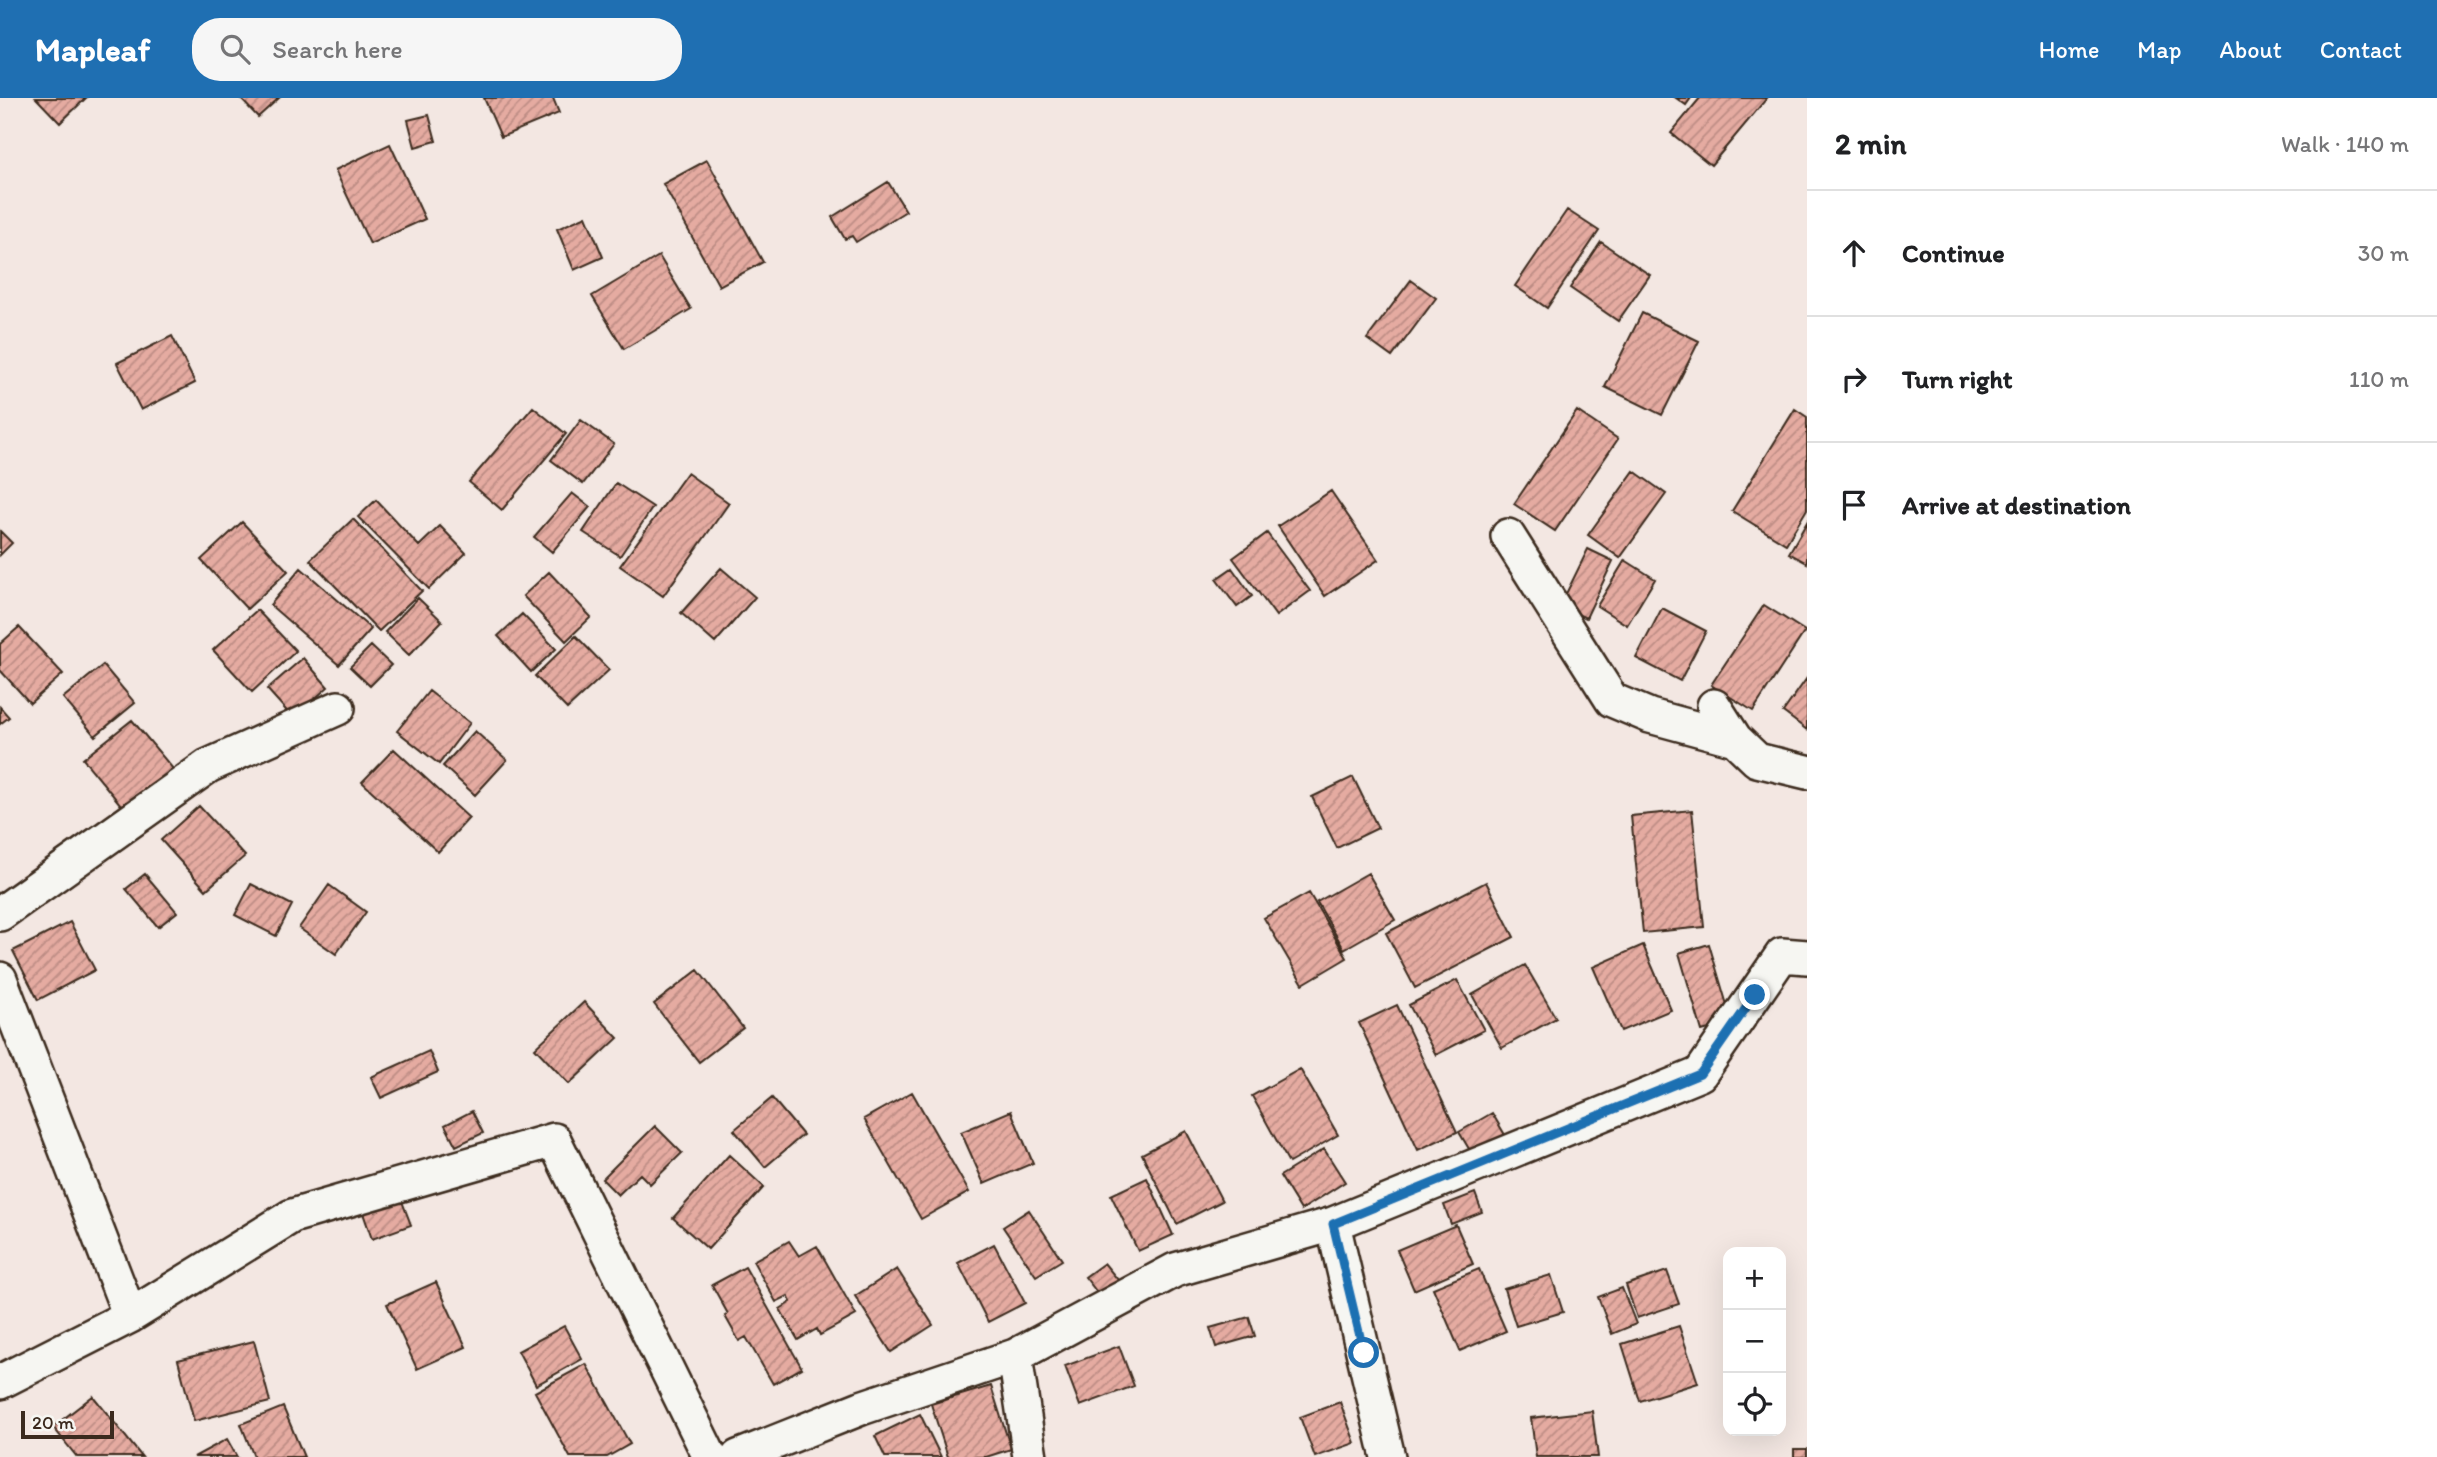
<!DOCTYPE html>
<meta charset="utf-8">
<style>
:root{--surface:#fff;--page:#f6f6f6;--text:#202124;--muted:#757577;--line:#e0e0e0;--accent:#1f6fb2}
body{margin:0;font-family:Itim,sans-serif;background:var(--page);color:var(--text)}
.controls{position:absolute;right:21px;bottom:21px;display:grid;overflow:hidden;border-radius:14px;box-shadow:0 7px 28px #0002}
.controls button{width:63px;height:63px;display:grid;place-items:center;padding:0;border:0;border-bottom:2px solid var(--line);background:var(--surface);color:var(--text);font:35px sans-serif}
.scale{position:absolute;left:21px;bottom:18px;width:93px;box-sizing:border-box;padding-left:7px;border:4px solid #3b2a1e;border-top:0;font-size:19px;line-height:24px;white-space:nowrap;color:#3b2a1e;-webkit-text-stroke:5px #f6f6f2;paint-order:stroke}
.stop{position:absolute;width:21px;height:21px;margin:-16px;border:5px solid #1f6fb2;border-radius:50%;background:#fff}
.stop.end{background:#1f6fb2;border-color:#fff;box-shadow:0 2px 7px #0008}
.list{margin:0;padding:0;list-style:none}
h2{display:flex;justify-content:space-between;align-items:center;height:91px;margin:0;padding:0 28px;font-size:30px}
h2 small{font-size:23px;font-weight:400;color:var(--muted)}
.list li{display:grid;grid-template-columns:46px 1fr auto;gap:21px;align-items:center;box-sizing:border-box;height:126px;padding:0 28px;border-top:2px solid var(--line)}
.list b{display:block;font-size:26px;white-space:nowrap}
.list em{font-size:23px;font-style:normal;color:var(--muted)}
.icon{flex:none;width:38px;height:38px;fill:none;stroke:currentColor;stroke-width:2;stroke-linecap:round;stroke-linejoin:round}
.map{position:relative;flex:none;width:1807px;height:1359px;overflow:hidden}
header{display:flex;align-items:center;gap:42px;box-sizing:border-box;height:98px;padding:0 35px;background:var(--accent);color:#fff}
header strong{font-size:33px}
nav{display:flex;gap:38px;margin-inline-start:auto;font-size:24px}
.search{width:490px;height:63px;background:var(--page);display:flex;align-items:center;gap:18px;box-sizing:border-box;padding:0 24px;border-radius:28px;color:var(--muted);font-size:26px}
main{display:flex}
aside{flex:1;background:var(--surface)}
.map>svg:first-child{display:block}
.building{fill:url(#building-hatch);stroke:#3b2a1e;stroke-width:2}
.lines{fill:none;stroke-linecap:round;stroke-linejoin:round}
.minor-casing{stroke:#3b2a1e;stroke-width:38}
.minor{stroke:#f6f6f2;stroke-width:33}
.route{stroke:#1f6fb2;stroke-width:9}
</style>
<header>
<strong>Mapleaf</strong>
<div class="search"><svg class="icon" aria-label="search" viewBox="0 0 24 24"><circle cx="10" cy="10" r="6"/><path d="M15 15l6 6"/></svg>Search here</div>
<nav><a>Home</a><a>Map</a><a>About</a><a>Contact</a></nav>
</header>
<main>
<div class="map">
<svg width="1807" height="1359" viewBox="0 0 1807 1359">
<defs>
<pattern id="building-hatch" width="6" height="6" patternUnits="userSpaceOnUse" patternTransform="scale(1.75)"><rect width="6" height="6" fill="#e5aba1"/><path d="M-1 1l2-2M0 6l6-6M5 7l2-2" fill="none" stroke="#bb8b83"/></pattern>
</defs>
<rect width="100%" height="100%" fill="#f3e7e2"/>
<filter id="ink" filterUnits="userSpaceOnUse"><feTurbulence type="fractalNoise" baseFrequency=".0143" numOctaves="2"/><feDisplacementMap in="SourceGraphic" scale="14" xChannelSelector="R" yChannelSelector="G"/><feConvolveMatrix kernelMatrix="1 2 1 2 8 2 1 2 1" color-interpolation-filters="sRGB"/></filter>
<g filter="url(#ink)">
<path class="building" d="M36 0H86L60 25Z
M240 0H279L258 19Z
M484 0H553L559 15 501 39Z
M1676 0H1691L1686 7Z
M1700 0H1767L1711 67 1671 35Z
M429 17 436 43 415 49 408 22Z
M390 46 425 121 370 146 335 72Z
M707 62 763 164 719 188 663 86Z
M888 84 906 113 856 144 852 138 845 141 832 119Z
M1567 112 1599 133 1547 210 1515 188Z
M586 118 603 159 574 172 557 131Z
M1601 144 1650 177 1618 223 1570 190Z
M659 158 691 211 624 251 592 198Z
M1411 182 1436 200 1392 259 1367 241Z
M1642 215 1699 243 1662 317 1605 289Z
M172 238 195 285 141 312 117 265Z
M533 309 566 336 502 412 469 384Z
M1795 311 1807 319V411L1786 446 1732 413Z
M1577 313 1618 341 1555 433 1514 406Z
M581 322 614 346 583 386 551 362Z
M1634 373 1666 396 1620 460 1588 437Z
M687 375 729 405 663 498 620 468Z
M616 385 653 409 620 458 583 434Z
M1331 393 1378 462 1325 498 1278 428Z
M572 395 590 409 552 454 534 439Z
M376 402 419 448 440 428 466 455 429 491 358 419Z
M353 421 422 493 379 533 310 462Z
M242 424 288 473 247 511 201 462Z
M1807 424V465L1789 455Z
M0 433 12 445 0 457Z
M1267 435 1310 493 1276 518 1233 460Z
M1588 451 1613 463 1586 520 1560 508Z
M1625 462 1655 481 1627 527 1597 508Z
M301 470 371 531 339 567 270 507Z
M721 470 755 499 715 545 681 515Z
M1232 470 1252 498 1237 509 1216 481Z
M549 474 591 519 566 543 523 498Z
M418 500 442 523 409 557 385 534Z
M1764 507 1805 533 1753 613 1711 587Z
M1662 510 1706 533 1680 583 1636 560Z
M257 512 296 553 252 594 213 552Z
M522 516 556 551 531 574 498 538Z
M19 529 63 576 30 605 0 572V546Z
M576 538 609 572 567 611 535 578Z
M371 548 391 567 370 588 350 569Z
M303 560 328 589 293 620 267 591Z
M103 567 135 605 95 638 63 600Z
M1807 580V632L1783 614Z
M429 593 470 625 439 666 397 633Z
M0 609 9 619 0 626Z
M132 622 174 672 125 712 83 661Z
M475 633 507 662 475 697 443 668Z
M394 651 469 720 438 754 362 684Z
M1353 679 1378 730 1337 750 1312 699Z
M199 708 245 758 206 792 161 742Z
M1692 712 1704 829 1643 835 1631 718Z
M1368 775 1395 822 1344 851 1317 804Z
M145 776 177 814 158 829 126 791Z
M1486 784 1514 839 1415 890 1386 835Z
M251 786 292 807 276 838 235 817Z
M329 787 366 814 336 856 299 830Z
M1309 795 1347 860 1303 886 1264 820Z
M70 824 95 872 38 902 13 853Z
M1709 846 1732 924 1702 933 1679 855Z
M1643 847 1671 912 1621 933 1593 869Z
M1525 867 1556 920 1502 950 1472 897Z
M698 872 743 930 699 964 654 906Z
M1457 882 1484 932 1436 957 1409 907Z
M584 904 618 940 569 986 535 950Z
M1397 907 1457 1034 1418 1052 1359 925Z
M429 953 438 974 381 1000 371 979Z
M1300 971 1338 1037 1289 1065 1252 998Z
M912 994 969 1094 921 1121 864 1021Z
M772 1000 803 1037 765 1069 734 1032Z
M472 1013 483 1035 456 1048 445 1027Z
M1011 1013 1033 1065 984 1086 961 1034Z
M1492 1015 1505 1037 1472 1056 1459 1034Z
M655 1028 682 1055 650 1086 640 1076 618 1097 602 1081Z
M1186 1033 1222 1103 1177 1126 1142 1056Z
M1324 1051 1345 1084 1301 1112 1280 1078Z
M729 1057 764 1089 708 1151 673 1120Z
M1147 1080 1173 1137 1138 1153 1111 1097Z
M1475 1095 1482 1114 1451 1126 1444 1107Z
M400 1098 411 1127 372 1141 362 1112Z
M1029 1112 1062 1162 1036 1178 1003 1129Z
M1456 1127 1473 1166 1414 1192 1397 1152Z
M789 1143 799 1158 817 1148 856 1217 820 1237 817 1231 798 1242 780 1211 791 1204 788 1198 776 1204 753 1163Z
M994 1146 1025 1205 988 1224 958 1165Z
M1104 1165 1119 1183 1100 1198 1085 1179Z
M745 1169 802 1270 773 1286 746 1239 739 1243 725 1218 728 1216 712 1187Z
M897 1171 933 1227 891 1254 855 1198Z
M1479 1171 1506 1233 1460 1253 1433 1190Z
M1667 1173 1679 1206 1637 1220 1626 1187Z
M1551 1177 1563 1214 1516 1228 1504 1191Z
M436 1184 466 1249 417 1271 387 1206Z
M1622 1190 1636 1226 1612 1236 1598 1199Z
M1249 1219 1255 1238 1216 1249 1210 1230Z
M564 1228 582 1261 536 1287 518 1253Z
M1679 1228 1698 1285 1640 1303 1622 1246Z
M254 1243 270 1304 194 1323 178 1262Z
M1119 1248 1134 1288 1080 1308 1065 1268Z
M586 1266 630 1346 607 1359H570L535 1294Z
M991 1288 1011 1351 986 1359H948L931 1306Z
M93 1298 142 1359H77L53 1329Z
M1340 1304 1355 1345 1315 1359 1300 1319Z
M283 1309 304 1359H254L241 1326Z
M1592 1313 1598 1359H1536L1531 1320Z
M920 1316 941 1359H885L875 1338Z
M227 1341 237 1359H194Z
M1794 1351H1807V1359H1794Z"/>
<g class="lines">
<g class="minor-casing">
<path id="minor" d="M1508 438 1612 602 1650 618 1735 641
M1714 608 1735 641 1757 662 1807 674
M0 816 208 668 338 610
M0 881 130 1218
M1333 1126 1388 1359
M0 1284 130 1218 292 1118 554 1042 710 1359
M738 1359 861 1310 1015 1258
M1030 1359 1015 1258 1175 1172 1333 1126 1700 976 1782 857 1807 859"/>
</g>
<use href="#minor" class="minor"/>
</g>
</g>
<g class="lines" filter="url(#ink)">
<path class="route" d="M1364 1255 1333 1126 1700 976 1755 897"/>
</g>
</svg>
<div class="controls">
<button>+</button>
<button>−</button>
<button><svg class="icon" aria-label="locate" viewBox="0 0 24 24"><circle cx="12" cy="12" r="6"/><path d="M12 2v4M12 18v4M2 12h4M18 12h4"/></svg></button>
</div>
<div class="scale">20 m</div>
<div class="stop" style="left:1364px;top:1255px"></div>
<div class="stop end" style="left:1755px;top:897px"></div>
</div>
<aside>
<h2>2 min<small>Walk · 140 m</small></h2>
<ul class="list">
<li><svg class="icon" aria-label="ahead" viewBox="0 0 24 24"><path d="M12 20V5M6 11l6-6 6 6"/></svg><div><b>Continue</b></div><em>30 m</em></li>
<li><svg class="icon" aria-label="right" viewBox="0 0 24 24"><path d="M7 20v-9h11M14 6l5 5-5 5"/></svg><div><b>Turn right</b></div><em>110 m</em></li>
<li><svg class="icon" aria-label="arrive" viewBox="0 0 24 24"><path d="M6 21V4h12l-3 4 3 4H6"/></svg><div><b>Arrive at destination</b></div></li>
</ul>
</aside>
</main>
